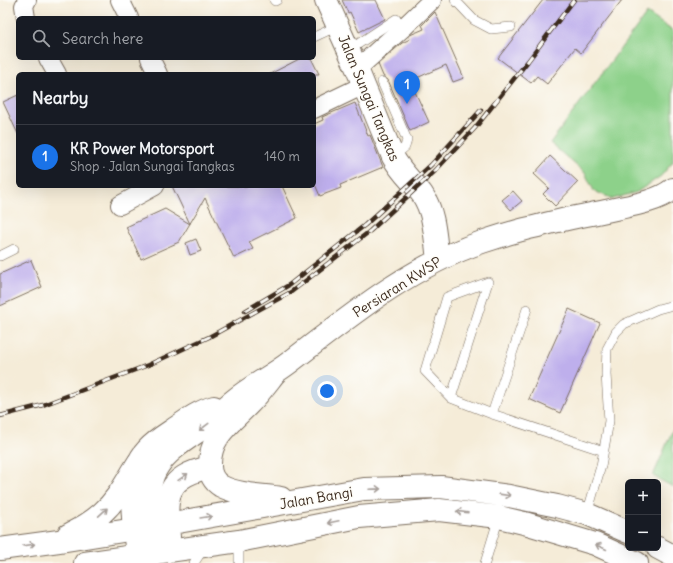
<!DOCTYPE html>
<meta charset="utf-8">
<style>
:root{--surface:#171b24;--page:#20242c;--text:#f1f3f6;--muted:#9ea1a6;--line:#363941;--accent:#1a73e8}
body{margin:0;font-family:Delius,sans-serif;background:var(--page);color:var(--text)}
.controls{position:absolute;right:12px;bottom:12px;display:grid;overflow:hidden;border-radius:6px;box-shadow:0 4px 16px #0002}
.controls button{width:36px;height:36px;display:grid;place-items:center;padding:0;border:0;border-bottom:1px solid var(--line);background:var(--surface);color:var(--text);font:20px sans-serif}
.you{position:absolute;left:327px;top:391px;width:14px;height:14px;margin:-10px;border:3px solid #fff;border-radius:50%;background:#1a73e8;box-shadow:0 0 0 6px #1a73e833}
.badge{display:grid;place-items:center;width:26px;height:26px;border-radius:50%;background:var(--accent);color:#fff;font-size:13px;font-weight:700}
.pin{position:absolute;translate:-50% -33px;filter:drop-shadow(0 1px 2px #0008)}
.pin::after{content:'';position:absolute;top:21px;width:14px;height:12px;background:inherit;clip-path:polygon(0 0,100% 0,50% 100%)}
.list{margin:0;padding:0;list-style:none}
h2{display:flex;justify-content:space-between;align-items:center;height:52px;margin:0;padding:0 16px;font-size:17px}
h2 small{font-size:13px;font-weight:400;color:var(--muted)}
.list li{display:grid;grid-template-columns:26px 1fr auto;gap:12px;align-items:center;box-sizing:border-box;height:64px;padding:0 16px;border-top:1px solid var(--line)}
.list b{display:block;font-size:15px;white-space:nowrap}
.list p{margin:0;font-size:13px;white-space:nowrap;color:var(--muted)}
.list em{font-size:13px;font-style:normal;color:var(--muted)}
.icon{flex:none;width:22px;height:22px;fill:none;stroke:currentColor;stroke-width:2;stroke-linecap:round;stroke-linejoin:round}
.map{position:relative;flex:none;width:673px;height:563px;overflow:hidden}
.search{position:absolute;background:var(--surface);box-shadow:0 4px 16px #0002;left:16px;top:16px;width:300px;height:44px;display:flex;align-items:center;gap:10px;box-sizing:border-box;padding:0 14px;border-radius:6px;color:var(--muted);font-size:15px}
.panel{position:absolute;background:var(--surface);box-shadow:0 4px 16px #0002;left:16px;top:72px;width:300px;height:116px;border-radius:6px}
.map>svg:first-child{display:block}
.green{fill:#8dd18a;stroke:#647e54}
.building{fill:#beafec}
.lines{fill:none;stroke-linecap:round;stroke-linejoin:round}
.service-casing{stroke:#7c6e5f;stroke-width:10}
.minor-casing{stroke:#7c6e5f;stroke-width:20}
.tertiary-casing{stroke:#7c6e5f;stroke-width:24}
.primary-casing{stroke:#7c6e5f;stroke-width:24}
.service{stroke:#fff;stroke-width:9}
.minor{stroke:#fff;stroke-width:18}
.tertiary{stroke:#fff;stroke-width:22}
.primary{stroke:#fff;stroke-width:22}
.rail-casing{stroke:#3b2a1e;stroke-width:4.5}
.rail{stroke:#fdfcf7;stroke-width:3;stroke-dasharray:9;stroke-linecap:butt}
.oneway{stroke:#a79f9a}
.labels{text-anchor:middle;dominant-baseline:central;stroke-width:3;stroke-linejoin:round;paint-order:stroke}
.street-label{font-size:14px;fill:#3b2a1e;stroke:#fdfcf7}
</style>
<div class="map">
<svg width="673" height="563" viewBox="0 0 673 563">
<rect width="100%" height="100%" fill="#fdfcf7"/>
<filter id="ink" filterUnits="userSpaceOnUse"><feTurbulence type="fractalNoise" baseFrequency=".025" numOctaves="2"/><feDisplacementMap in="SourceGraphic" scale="8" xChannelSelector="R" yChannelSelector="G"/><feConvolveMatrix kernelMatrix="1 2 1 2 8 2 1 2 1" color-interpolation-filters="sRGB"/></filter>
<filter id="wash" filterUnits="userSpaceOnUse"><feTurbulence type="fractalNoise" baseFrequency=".012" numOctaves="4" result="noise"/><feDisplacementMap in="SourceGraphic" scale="16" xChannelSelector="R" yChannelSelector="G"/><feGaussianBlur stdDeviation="0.9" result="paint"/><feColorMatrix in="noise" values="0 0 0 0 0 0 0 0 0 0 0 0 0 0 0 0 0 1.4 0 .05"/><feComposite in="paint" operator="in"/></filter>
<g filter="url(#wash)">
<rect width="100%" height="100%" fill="#f5ecd8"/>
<path class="green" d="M647 13 673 31V162L661 176 637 192 613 199 594 191 585 173 550 143Z
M673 429V487L653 476Z"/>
<g id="blocks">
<path class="building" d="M342 0H376L385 19 359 32 350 12 348 13Z
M543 0H622L581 53 575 48 547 84 537 76 531 83 498 58Z
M435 12 464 78 453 82 446 65 410 81 429 122 410 131 388 80 383 76 378 64 402 43 410 39 409 37 410 35 424 29 422 25Z
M301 58H311L319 74H270Z
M18 95V134L3 102Z
M355 103 368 136 370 135 383 167 340 185 341 188 320 196 314 182V124L323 120 322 117Z
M550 156 578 182 555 206 543 194 549 188 534 174Z
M172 186H282L297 218 249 242 253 249 234 258 205 198 179 242 141 259 126 227 165 209 190 224Z
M513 191 522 201 511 210 502 200Z
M196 239 201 251 190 255 186 243Z
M31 260 42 287 0 306V274Z
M569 309 600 323 560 413 529 399Z"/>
</g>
</g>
<g filter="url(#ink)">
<use href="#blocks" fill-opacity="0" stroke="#7c6e5f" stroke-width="1"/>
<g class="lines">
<g class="service-casing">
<path id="service" d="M274 0 275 1 277 0
M455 0 474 20 491 29 511 27
M314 37 338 26
M349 50 396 19
M382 82 407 140 405 147 393 157
M0 256 14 249
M488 282 447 297 425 371 451 398 492 414 604 451
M451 398 488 282
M492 414 527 309
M587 514 601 466 609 421 606 374 607 349 616 332 624 324 658 309 673 305
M194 563 203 549
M239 563V541
M485 563 499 517"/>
</g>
<g class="minor-casing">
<path id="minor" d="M120 0 129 18
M26 18 24 6 27 0
M48 58 57 74
M150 58 158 74
M357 69 405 26 432 0
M314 109 364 85
M120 205 155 186"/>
</g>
<g class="tertiary-casing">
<path id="tertiary" d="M326 0 357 69 393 157C401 172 412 181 422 194 435 213 435 238 438 260
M136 547C133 518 125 473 147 450 155 441 165 435 174 429 187 420 199 411 214 407
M153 554C149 528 143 488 158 466 171 446 196 435 213 420 220 414 226 406 233 401 251 386 272 376 290 362 350 316 409 267 482 242 500 236 519 230 538 226 563 219 589 215 615 209 634 205 658 201 673 189"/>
</g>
<g class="primary-casing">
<path id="primary" d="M275 373C267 383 259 394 250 403 231 423 209 436 210 466 210 474 213 481 221 486 238 495 262 495 281 498
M68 535C80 529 92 522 102 513 118 499 127 480 138 463
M169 537C165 496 165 477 210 467
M658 548 673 556
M0 549 59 541 167 524 364 489 441 487 509 496 557 506 587 514 628 532
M85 563 239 541 359 517 439 510 499 517 528 524 595 544 637 563"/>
</g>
<use href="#service" class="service"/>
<use href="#minor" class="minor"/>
<use href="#tertiary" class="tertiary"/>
<use href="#primary" class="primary"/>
<g class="rail-casing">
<path id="rail" d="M245 311 289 285 365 225 431 165 481 110
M0 416 43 405 148 365 209 337 291 292 370 231 435 171 475 128 528 61 574 0"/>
</g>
<use href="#rail" class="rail"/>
</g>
<defs><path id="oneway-shaft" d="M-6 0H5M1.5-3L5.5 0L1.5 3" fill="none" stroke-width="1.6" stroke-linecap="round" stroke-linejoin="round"/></defs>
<g class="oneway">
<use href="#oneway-shaft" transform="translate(204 427) rotate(143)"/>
<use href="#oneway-shaft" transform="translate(183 477) rotate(-35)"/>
<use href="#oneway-shaft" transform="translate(375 489) rotate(-2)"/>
<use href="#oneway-shaft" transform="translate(505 495) rotate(8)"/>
<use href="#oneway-shaft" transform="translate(103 512) rotate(-43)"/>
<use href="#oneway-shaft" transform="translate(462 512) rotate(-173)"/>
<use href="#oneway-shaft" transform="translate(206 517) rotate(-9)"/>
<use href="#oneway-shaft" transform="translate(333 522) rotate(168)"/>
<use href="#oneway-shaft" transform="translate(29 545) rotate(-8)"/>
<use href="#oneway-shaft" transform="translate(601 547) rotate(-156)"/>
</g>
</g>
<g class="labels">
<g class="street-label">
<text transform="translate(369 98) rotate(67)">Jalan Sungai Tangkas</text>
<text transform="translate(397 287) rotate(-32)">Persiaran KWSP</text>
<text transform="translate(316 498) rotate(-10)">Jalan Bangi</text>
</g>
</g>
</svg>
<div class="controls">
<button>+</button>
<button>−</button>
</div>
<div class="you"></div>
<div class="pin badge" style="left:407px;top:104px">1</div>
<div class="search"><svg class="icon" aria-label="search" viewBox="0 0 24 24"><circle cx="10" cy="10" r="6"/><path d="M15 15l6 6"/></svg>Search here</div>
<section class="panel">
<h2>Nearby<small></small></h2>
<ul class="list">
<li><span class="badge">1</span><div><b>KR Power Motorsport</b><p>Shop · Jalan Sungai Tangkas</p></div><em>140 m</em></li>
</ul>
</section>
</div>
